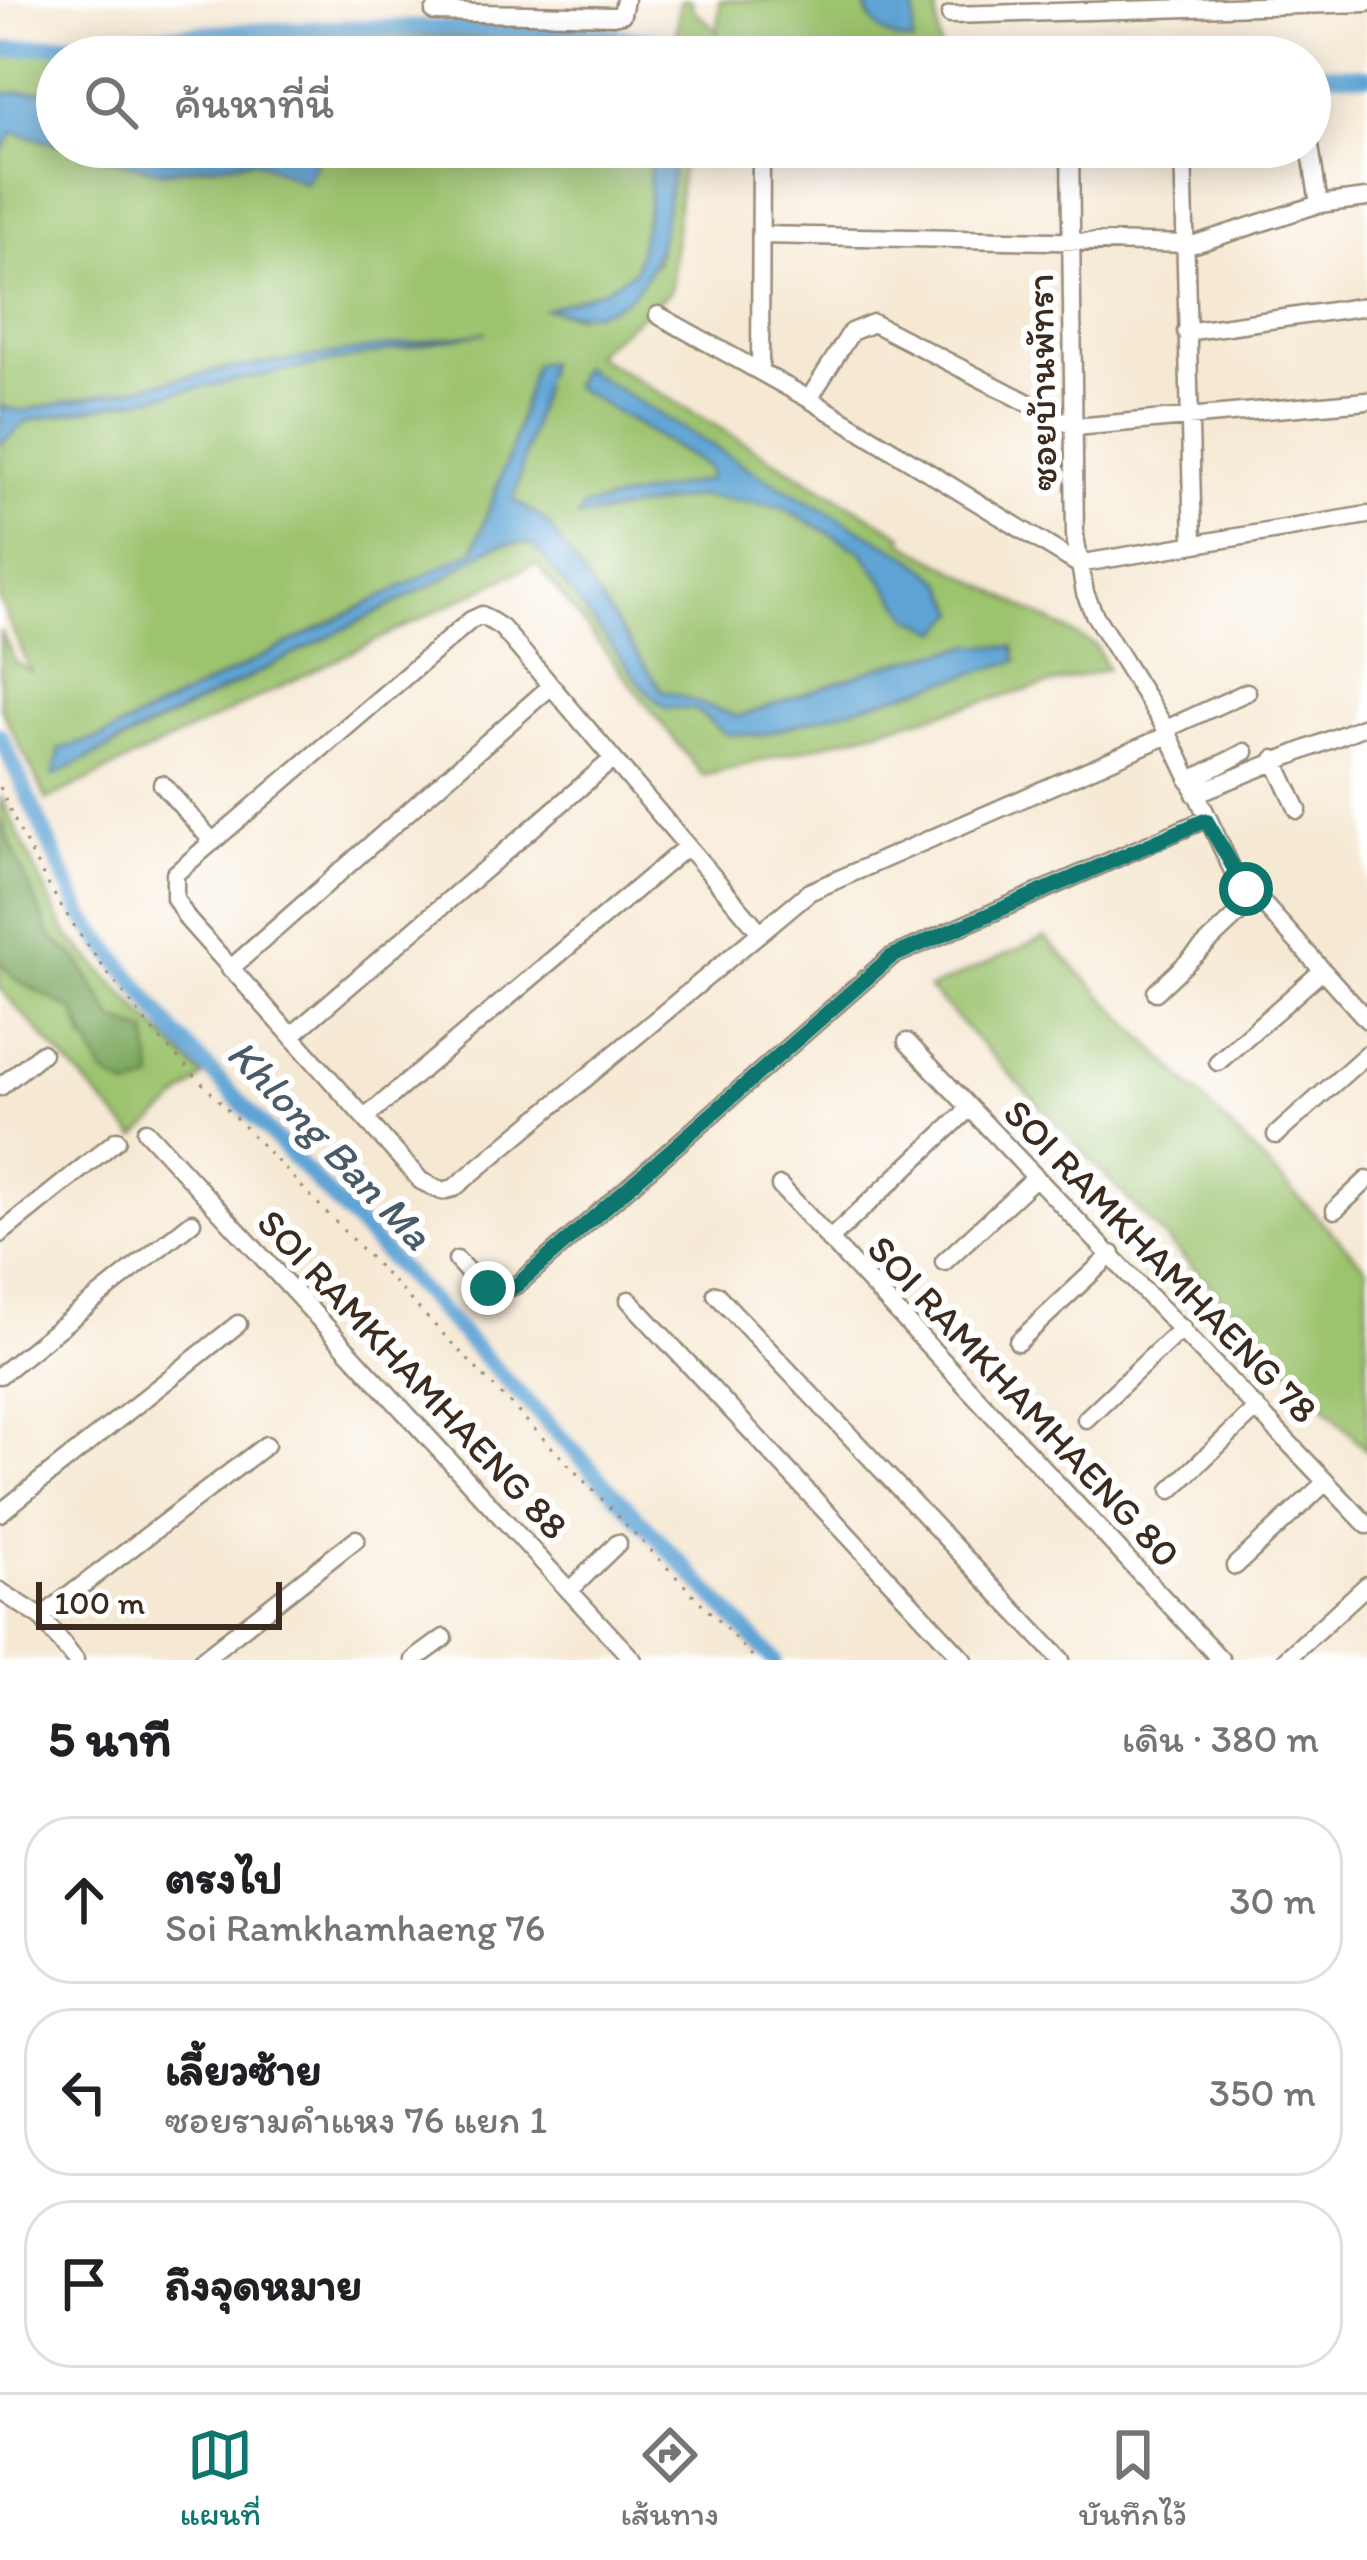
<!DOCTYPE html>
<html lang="th">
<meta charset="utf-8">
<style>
:root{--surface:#fff;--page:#f6f6f6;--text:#202124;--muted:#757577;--line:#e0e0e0;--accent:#0f766e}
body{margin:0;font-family:Itim,"Playpen Sans Thai",sans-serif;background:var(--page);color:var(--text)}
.scale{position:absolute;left:36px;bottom:30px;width:246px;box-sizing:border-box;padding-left:12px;border:6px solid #3b2a1e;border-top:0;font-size:33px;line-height:42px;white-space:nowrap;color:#3b2a1e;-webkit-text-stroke:9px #fff;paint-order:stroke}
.stop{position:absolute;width:36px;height:36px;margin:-27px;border:9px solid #0f766e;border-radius:50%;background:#fff}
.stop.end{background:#0f766e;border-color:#fff;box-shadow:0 3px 12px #0008}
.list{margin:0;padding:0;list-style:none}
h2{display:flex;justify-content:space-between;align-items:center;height:156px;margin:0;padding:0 48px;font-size:51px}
h2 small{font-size:39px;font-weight:400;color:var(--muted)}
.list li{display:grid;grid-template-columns:78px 1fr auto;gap:36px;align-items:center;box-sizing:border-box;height:168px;margin:0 24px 24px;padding:0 24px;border:3px solid var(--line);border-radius:48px}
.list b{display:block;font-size:45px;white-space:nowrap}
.list p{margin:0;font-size:39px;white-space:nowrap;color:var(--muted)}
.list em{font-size:39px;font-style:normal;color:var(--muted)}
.icon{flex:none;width:66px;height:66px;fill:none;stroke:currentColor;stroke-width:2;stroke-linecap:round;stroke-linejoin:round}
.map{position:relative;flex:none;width:1367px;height:1660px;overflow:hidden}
.search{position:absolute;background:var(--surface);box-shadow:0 6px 30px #0003;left:36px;right:36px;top:36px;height:132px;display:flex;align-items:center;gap:30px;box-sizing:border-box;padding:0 42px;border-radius:66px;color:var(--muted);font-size:45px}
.sheet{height:732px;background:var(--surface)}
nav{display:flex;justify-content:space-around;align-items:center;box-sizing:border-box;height:168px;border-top:3px solid var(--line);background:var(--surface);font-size:33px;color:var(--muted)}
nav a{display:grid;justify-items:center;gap:6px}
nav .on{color:var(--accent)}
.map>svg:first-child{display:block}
.green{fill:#9cc36e;stroke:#6c7646;stroke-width:3;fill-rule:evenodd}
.forest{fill:#7da961;stroke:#5c6a40;stroke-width:3}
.water{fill:#5fa4d5;stroke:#4d677a;stroke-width:3}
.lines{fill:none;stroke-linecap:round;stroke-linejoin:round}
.canal{stroke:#5fa4d5;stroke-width:16}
.minor-casing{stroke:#988a79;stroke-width:21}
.path{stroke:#988a79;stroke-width:3;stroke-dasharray:3 9;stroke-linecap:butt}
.minor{stroke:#fff;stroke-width:16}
.route{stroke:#0f766e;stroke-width:15}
.labels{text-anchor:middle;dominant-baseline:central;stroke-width:12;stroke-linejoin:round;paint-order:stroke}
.street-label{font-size:39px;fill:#3b2a1e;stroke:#fff}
.water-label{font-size:42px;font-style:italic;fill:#495b67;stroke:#fff}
</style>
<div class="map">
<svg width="1367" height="1660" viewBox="0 0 1367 1660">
<rect width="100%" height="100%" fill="#fff"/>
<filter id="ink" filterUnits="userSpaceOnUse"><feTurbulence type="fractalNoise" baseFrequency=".00833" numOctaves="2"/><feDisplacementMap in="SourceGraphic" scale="24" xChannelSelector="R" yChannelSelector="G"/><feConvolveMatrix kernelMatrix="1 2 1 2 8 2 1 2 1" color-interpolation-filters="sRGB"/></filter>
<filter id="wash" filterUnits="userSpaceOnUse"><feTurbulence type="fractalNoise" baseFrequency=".004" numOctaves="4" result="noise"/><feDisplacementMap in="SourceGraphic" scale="48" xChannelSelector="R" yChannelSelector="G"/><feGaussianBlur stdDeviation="2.7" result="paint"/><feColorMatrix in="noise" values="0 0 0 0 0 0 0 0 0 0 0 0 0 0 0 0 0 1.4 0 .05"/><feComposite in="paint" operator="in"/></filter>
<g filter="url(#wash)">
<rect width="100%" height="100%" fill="#f6e9d4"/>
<path class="green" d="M680 0H692V8L718 32 720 0H864L869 19 913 42 915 0H935L941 57H57V92L0 94V55L209 35 322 31 675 48Z
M13 132 162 172 253 160 304 182 324 147H651L649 204 635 271 603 290 548 309 576 316 656 263 676 147H683L671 291 593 354 904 536 901 541 1096 646 1107 669 703 776 536 563 47 800 0 706V630L16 663 31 671 0 602V445L27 421 453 338 227 369 23 411 0 407V153ZM547 362 513 500 545 520 662 691 739 717 883 666 973 645 1016 660 762 735 726 734 694 709 666 708 647 692 534 544C498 537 474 556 447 577L87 760 60 749 102 737 473 551 510 453 534 365ZM580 368 762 476 957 612 910 617 861 551 780 506 699 496 578 517 710 479 708 468 573 386Z
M0 796 66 933 203 1077 136 1138 0 989V961L14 978 74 1011 85 1043 114 1020 78 960 50 936 0 819Z
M1045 937 1367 1268V1451L929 989Z"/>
<path class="forest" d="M0 819 50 935 78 960 114 1020 147 1032 154 1080 129 1089 103 1073 74 1011 14 978 0 961Z"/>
<path class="water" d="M864 0H915L913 43C885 39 871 28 864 0Z
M47 90 57 92V144L14 132 0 153V94Z
M67 147H324L305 183 253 160 162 172Z
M651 147H676C662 230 662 336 546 309L603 290 635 270 649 204Z
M487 332 27 421 0 445V407L23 411 227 369Z
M548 362 514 500 545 520 662 690 738 717 883 666 973 645 1014 647 1016 661 762 735 726 734 695 709 666 708 647 692 534 545C498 537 474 556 447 577L53 776 60 749 103 737 473 551 510 453 534 364Z
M581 367 762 476 912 558 944 582 958 612 940 632 910 617 861 551 780 506 699 496 577 518 583 507 710 479 708 467 573 386Z"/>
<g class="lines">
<path class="canal" d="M0 50C221 26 445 18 666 41 699 44 732 53 765 57
M1310 72 1367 76
M0 735 82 915 177 1036 774 1660"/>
</g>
</g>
<g filter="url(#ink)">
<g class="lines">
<g class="minor-casing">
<path id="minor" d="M434 12 613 16 622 14 625 0
M950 15 1367 3
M1310 146 1319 204
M1070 147 1075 536 1085 593 1094 614 1166 729 1232 869 1367 1020
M1183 147 1193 544
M761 235 1195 244 1319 204 1367 198
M658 315 809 399 1078 564 1367 515
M1186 332 1367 306
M760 371 761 147
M809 399 851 332 873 323 1075 427 1367 401
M1166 729 1247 692
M1274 759 1298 810
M1189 781 1245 752
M162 784 213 842
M1195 794 1367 725
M760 932 502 628 482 615 471 620 175 874V898L188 920 421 1181 442 1191 454 1188 809 892 1168 735
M230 969 551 686
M1156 992 1254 899
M292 1035 613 759
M907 1042 1367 1525
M1218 1062 1322 971
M0 1087 42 1053
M366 1117 686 847
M146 1131 633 1660
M1276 1135 1367 1054
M780 1186 1221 1660
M1335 1210 1367 1180
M0 1234 117 1140
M829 1240 970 1108
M457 1260C476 1281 490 1299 518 1284L891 957 1206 819
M944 1262 1036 1177
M716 1294 1061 1660
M629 1300 964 1660
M1018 1342 1112 1254
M0 1375 192 1222
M1086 1419 1182 1328
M1171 1490 1257 1408
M0 1513 238 1324
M1235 1566 1326 1482
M0 1591 41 1617 75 1660
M569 1591 618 1543
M41 1617 266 1445
M202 1660 356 1539
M414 1660 444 1638
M1285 1660 1367 1585"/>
</g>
<path class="path" d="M0 787C42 888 90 953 158 1037L756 1660"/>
<use href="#minor" class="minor"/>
</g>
</g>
<g class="lines" filter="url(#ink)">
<path class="route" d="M488 1288 505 1292 518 1284 891 957 1206 820 1246 889"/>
</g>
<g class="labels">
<g class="street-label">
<text transform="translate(1041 382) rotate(-91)">ซอยบ้านพัทรา</text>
<text transform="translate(1161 1261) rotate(46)">SOI RAMKHAMHAENG 78</text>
<text transform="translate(413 1374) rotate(47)">SOI RAMKHAMHAENG 88</text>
<text transform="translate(1024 1401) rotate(47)">SOI RAMKHAMHAENG 80</text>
</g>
<g class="water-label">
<text transform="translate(330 1144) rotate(46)">Khlong Ban Ma</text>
</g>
</g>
</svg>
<div class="scale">100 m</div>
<div class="stop" style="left:1246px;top:889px"></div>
<div class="stop end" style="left:488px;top:1288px"></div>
<div class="search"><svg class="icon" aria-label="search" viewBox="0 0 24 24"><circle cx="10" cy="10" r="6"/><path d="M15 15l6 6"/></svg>ค้นหาที่นี่</div>
</div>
<section class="sheet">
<h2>5 นาที<small>เดิน · 380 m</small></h2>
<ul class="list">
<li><svg class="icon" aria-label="ahead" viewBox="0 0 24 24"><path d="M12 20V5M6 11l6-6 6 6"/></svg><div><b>ตรงไป</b><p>Soi Ramkhamhaeng 76</p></div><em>30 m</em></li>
<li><svg class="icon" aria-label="left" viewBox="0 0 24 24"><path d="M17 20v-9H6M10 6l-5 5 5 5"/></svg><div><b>เลี้ยวซ้าย</b><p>ซอยรามคำแหง 76 แยก 1</p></div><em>350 m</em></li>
<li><svg class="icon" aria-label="arrive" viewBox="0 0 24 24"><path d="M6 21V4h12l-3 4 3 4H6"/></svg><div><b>ถึงจุดหมาย</b></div></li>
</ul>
</section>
<nav>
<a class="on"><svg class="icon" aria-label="map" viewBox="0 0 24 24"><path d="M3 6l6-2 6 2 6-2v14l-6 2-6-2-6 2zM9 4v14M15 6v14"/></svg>แผนที่</a>
<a><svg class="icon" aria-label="directions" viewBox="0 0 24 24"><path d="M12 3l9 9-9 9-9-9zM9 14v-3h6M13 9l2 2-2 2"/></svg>เส้นทาง</a>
<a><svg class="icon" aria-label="saved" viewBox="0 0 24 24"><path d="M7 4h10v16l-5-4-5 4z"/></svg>บันทึกไว้</a>
</nav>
